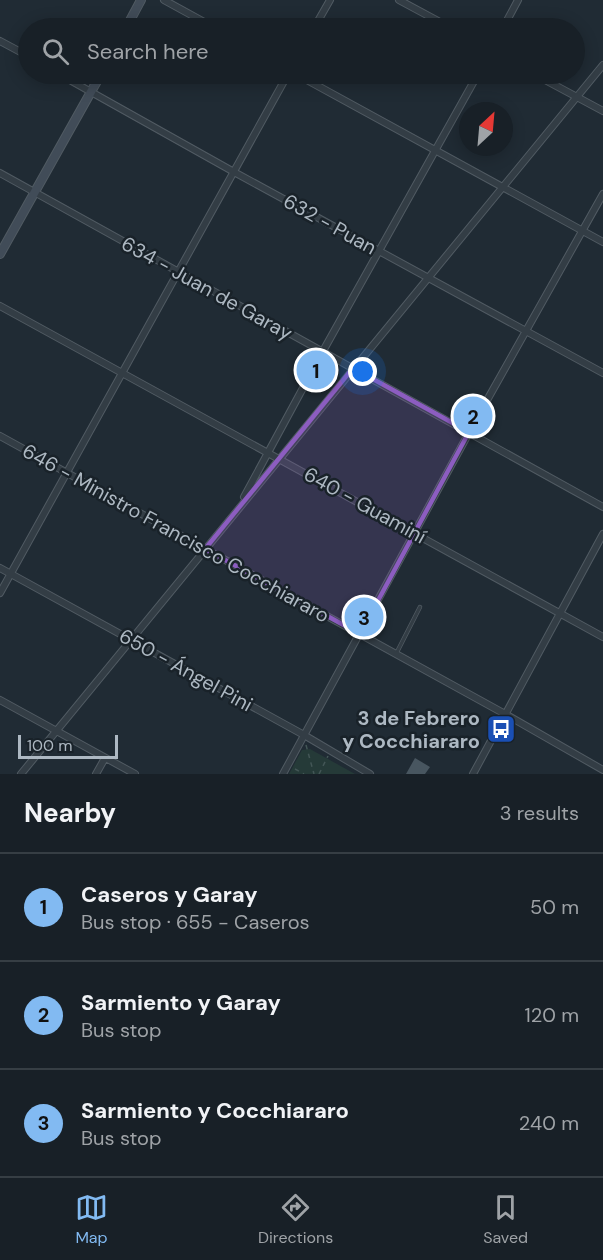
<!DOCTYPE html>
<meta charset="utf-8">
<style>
:root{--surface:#182027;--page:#21282f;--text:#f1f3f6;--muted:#9fa3a7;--line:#363e44;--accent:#82baf2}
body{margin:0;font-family:"DM Sans",sans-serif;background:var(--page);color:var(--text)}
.compass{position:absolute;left:459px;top:102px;width:54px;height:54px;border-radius:50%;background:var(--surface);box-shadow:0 3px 15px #0003;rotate:26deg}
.scale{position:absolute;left:18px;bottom:15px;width:100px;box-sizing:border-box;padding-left:6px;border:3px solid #adb8c2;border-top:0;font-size:16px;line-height:21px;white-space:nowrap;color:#adb8c2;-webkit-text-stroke:4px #192229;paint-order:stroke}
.you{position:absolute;left:363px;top:372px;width:21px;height:21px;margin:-15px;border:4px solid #fff;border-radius:50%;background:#1a73e8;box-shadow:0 0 0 9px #1a73e833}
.badge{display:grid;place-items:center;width:39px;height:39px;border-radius:50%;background:var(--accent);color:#111;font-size:20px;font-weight:700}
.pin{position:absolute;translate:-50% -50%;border:3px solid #fff;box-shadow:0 2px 6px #0006}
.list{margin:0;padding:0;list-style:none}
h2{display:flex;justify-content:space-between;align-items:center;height:78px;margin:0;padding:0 24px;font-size:26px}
h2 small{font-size:20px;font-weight:400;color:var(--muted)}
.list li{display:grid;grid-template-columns:39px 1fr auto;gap:18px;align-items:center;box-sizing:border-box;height:108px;padding:0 24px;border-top:2px solid var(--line)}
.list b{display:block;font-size:22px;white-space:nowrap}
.list p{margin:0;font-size:20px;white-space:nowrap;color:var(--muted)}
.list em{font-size:20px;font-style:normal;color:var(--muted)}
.icon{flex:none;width:33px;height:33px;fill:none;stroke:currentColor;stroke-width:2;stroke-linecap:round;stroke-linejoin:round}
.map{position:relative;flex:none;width:603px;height:774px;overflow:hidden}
.search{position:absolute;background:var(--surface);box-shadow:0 3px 15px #0003;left:18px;right:18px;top:18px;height:66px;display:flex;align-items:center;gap:15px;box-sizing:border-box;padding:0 21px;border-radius:33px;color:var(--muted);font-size:22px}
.sheet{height:402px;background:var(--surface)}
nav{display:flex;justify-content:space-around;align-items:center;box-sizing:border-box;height:84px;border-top:2px solid var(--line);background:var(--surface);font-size:16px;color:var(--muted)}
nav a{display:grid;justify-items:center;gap:3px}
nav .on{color:var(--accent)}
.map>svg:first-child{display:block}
.green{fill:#253a38}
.building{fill:#485660}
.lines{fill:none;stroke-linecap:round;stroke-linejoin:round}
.lane-casing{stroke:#515b63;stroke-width:4.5}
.street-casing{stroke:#515b63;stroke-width:8}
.secondary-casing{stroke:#515b63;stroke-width:10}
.path{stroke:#435656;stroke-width:1.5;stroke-dasharray:4.5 4.5;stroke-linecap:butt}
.lane{stroke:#333d45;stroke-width:3}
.street{stroke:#333d45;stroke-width:6}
.secondary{stroke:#414c58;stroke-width:8}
.marked{fill:#8c5dc0;fill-opacity:0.2;stroke:#8c5dc0;stroke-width:4.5;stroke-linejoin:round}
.labels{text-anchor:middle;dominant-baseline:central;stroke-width:5;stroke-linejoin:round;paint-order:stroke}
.street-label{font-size:20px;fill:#adb8c2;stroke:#192229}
.poi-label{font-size:20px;font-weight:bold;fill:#adb8c2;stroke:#192229;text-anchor:end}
</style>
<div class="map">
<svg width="603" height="774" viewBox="0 0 603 774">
<rect width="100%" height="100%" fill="#202b34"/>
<path class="green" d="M310 749 355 774H289L302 750Z"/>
<path class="building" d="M415 758 430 767 425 774H406Z"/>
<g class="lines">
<g class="lane-casing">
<path id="lane" d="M397 652 420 607"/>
</g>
<g class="street-casing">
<path id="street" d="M164 0 215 28
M399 0 451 28
M314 28 330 0
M503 28 518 0
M0 41 28 56
M59 74 234 172 603 373
M296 74 603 242
M534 74 603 111
M0 173 603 507
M0 306 603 637
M0 436 505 714 603 770
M244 497 323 351 478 74
M0 568 304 735 370 774
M0 593 288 74
M0 700 135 774
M21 774 603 65
M96 774 105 758
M283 774 477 418 603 194
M473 774 603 534"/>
</g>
<g class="secondary-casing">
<path id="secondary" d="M126 28 141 0
M0 254 101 74"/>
</g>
<path class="path" d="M306 745 314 774
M295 769 304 774
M319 774 328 756"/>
<use href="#lane" class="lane"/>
<use href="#street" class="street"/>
<use href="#secondary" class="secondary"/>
</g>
<path class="marked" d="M353 368 469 432 360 634 205 549Z"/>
<defs>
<g id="bus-square" transform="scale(1.5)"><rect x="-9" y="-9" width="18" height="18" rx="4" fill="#1a4fb4" stroke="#192229"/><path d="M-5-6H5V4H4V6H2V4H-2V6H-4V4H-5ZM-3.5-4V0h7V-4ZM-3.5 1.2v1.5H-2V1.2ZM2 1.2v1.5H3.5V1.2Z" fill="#fff"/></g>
</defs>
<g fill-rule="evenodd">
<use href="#bus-square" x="501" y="729"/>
</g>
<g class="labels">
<g class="street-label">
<text transform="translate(330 224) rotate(29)">632 - Puan</text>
<text transform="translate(207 288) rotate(29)">634 - Juan de Garay</text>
<text transform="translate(365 505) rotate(29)">640 - Guaminí</text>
<text transform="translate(176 533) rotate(29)">646 - Ministro Francisco Cocchiararo</text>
<text transform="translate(186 670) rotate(29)">650 - Ángel Pini</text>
</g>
<g class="poi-label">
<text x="480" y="718">3 de Febrero<tspan x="480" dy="23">y Cocchiararo</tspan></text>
</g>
</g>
</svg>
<svg class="compass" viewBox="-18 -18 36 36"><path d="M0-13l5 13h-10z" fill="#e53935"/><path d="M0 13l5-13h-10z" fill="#9fa3a7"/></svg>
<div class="scale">100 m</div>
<div class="you"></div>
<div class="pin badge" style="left:316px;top:370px">1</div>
<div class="pin badge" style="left:473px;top:416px">2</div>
<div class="pin badge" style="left:364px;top:617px">3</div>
<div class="search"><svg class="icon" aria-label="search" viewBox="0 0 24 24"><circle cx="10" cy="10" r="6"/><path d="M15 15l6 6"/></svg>Search here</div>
</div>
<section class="sheet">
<h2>Nearby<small>3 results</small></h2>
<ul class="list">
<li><span class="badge">1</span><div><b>Caseros y Garay</b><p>Bus stop · 655 - Caseros</p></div><em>50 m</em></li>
<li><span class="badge">2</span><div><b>Sarmiento y Garay</b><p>Bus stop</p></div><em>120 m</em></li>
<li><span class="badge">3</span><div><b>Sarmiento y Cocchiararo</b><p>Bus stop</p></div><em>240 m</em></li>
</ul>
</section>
<nav>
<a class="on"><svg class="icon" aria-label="map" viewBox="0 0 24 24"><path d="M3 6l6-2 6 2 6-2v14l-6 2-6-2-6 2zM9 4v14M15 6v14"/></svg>Map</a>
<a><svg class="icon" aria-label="directions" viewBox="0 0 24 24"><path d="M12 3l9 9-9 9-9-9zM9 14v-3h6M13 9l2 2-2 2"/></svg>Directions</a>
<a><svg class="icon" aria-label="saved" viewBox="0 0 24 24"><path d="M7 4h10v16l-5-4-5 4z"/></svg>Saved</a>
</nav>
